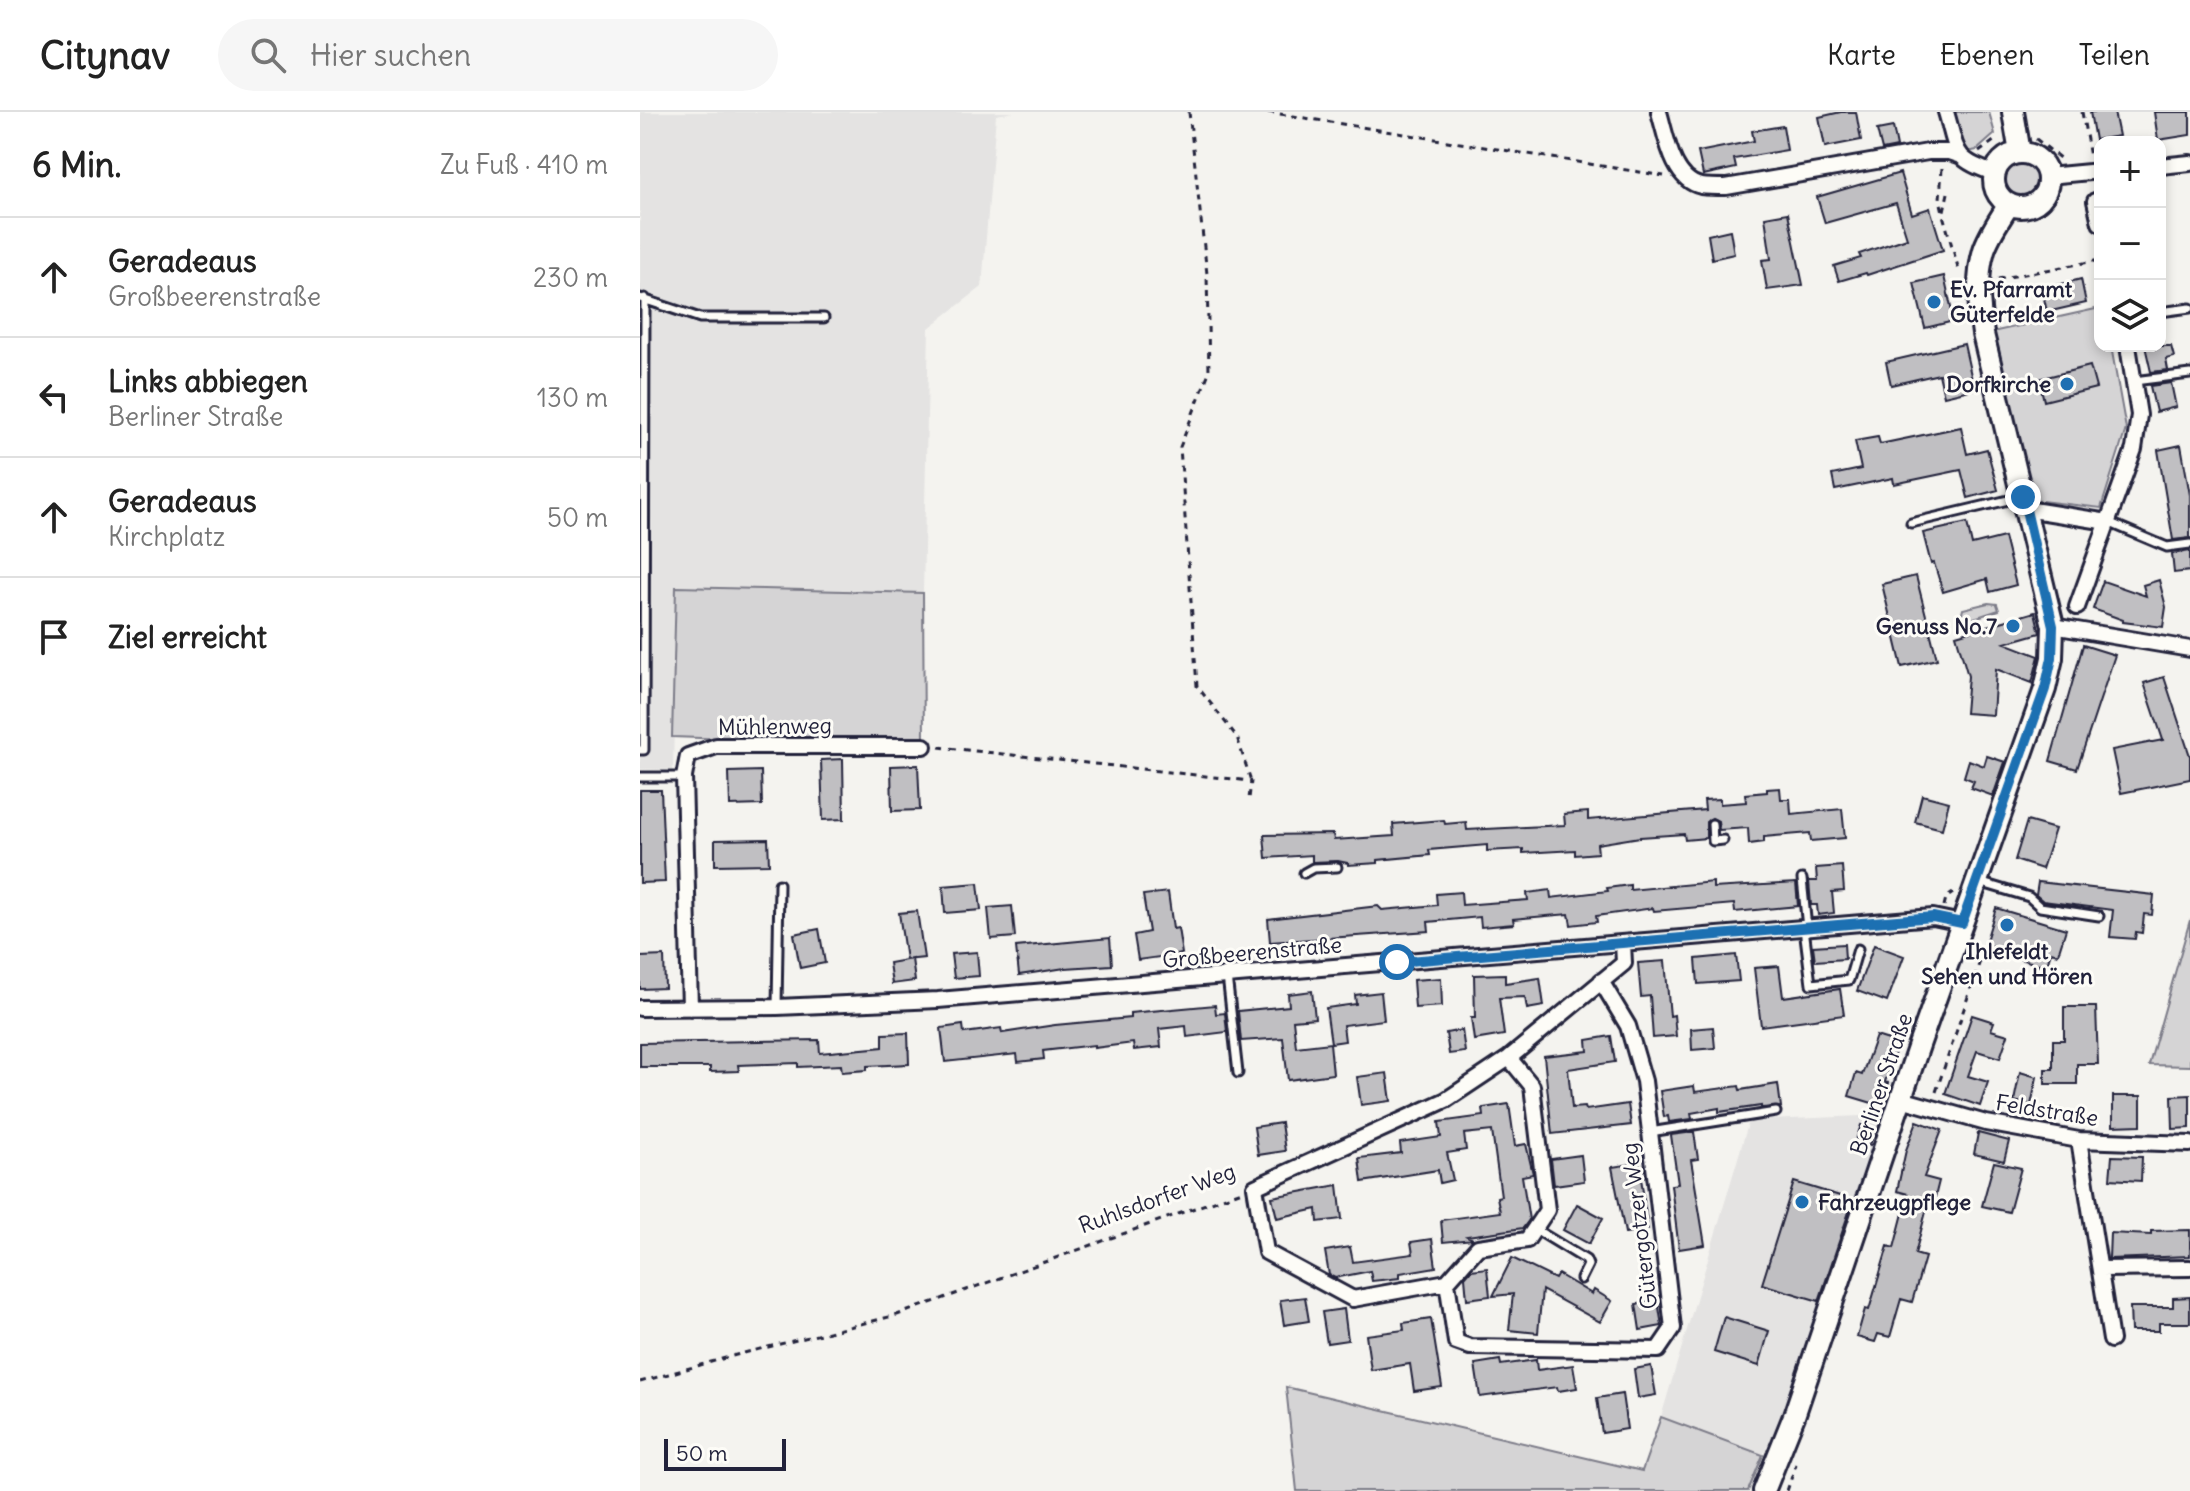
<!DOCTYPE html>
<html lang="de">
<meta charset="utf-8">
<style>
:root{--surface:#fff;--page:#f6f6f6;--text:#222;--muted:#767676;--line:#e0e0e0}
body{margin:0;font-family:Delius,sans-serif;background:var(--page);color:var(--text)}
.controls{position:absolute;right:24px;top:24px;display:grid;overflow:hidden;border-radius:16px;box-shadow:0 4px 12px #0003}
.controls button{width:72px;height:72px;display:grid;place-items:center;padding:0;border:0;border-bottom:2px solid var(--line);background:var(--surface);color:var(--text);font:40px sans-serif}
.scale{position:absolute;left:24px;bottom:20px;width:122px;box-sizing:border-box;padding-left:8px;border:4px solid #22223b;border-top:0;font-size:22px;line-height:28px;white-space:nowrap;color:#22223b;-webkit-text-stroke:6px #fdfcf7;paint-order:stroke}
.stop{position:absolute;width:24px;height:24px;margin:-18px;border:6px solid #1f6fb2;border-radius:50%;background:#fff}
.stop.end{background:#1f6fb2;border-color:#fff;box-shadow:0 2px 8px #0008}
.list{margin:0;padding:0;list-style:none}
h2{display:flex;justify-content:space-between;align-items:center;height:104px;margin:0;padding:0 32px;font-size:34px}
h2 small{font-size:26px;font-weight:400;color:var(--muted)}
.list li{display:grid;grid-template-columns:52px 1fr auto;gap:24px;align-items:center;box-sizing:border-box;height:120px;padding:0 32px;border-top:2px solid var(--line)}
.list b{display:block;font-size:30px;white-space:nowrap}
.list p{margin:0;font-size:26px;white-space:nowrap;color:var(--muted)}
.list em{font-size:26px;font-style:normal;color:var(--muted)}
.icon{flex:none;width:44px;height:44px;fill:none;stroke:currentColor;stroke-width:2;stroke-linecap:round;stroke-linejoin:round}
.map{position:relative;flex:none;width:1550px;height:1379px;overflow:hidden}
header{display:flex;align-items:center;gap:48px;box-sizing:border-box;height:112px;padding:0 40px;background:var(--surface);border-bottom:2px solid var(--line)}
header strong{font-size:38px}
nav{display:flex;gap:44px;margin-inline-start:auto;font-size:28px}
.search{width:560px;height:72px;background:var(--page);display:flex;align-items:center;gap:20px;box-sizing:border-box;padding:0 28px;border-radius:44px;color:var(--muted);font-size:30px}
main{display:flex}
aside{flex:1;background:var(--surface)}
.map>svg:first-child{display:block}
.built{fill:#e4e3e2}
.green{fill:#d5d4d5;stroke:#7c7b88;stroke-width:2}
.building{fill:#c0bfc2;stroke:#22223b;stroke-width:2}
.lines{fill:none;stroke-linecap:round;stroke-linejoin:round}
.service-casing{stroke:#22223b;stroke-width:13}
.minor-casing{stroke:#22223b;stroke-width:20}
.secondary-casing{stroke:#22223b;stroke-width:26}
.path{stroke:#22223b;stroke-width:3;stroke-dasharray:6 6;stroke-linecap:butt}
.service{stroke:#fdfcf7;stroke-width:7}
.minor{stroke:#fdfcf7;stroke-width:14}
.secondary{stroke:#fdfcf7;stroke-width:20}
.route{stroke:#1f6fb2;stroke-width:10}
.poi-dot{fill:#1f6fb2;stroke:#fdfcf7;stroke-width:3}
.labels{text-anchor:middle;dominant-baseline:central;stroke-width:6;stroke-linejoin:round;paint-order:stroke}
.poi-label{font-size:22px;font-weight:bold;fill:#22223b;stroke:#fdfcf7;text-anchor:start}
.street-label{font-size:22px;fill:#22223b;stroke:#fdfcf7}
</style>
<header>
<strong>Citynav</strong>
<div class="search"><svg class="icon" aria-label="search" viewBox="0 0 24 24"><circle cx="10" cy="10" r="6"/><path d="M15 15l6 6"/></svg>Hier suchen</div>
<nav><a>Karte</a><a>Ebenen</a><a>Teilen</a></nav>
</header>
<main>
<aside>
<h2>6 Min.<small>Zu Fuß · 410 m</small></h2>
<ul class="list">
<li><svg class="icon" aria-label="ahead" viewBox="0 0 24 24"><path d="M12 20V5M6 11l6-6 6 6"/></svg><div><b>Geradeaus</b><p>Großbeerenstraße</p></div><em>230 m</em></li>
<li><svg class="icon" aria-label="left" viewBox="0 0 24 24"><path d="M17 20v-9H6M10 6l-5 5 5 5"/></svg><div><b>Links abbiegen</b><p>Berliner Straße</p></div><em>130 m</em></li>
<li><svg class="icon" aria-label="ahead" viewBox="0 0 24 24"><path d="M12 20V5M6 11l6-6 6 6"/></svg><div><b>Geradeaus</b><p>Kirchplatz</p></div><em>50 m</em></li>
<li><svg class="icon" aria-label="arrive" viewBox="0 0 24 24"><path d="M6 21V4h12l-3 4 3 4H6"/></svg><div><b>Ziel erreicht</b></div></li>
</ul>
</aside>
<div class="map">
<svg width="1550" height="1379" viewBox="0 0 1550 1379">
<rect width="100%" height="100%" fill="#f4f3ef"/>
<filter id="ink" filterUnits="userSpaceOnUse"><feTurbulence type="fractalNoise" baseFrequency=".0125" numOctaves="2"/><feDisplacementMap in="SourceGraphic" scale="16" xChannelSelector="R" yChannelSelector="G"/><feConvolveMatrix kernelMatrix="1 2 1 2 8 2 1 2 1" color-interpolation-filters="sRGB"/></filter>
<g filter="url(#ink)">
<path class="built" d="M0 0H374L356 3 342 175 289 216 283 481 37 475 33 658 0 657Z
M1244 1003 1155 1275 1123 1343 1021 1305 1109 1009Z"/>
<path class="green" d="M1312 0H1349L1355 22 1337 38 1326 40Z
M1364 69a18 18 0 1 1 36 0a18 18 0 1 1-36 0Z
M1460 196V234H1471L1486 317 1461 396 1393 388 1352 220Z
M36 475 283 481 284 634 32 625Z
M1348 491 1357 492 1359 498 1325 509 1321 505 1323 497Z
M1550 808V954L1509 953Z
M646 1275 1002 1359 1021 1305 1123 1343 1108 1379H657Z"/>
<path class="building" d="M1201 0H1216L1221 28 1185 35 1179 5Z
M1450 0H1474L1479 24 1455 28Z
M1514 0H1550V23L1518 28Z
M1143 14 1147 38 1094 47 1096 56 1063 63 1058 40 1114 29 1112 19Z
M1253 15 1257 35 1242 38 1237 18Z
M1260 61 1272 102 1290 96 1303 138 1227 163 1226 161 1199 169 1194 154 1221 146 1219 142 1267 126 1256 91 1185 111 1177 85Z
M1148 101 1163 173 1127 178 1122 148 1131 147 1125 105Z
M1090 118 1094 142 1072 147 1068 123Z
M1304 164 1314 209 1285 216 1274 171Z
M1441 167 1446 191 1407 200 1402 177Z
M1324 232 1334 277 1304 284 1299 262 1251 273 1246 250Z
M1505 234H1531L1534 245 1526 247 1528 258 1511 260Z
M1450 254 1456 276 1404 289 1399 267Z
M1531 271 1536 295 1516 300 1510 274Z
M1321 315 1327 342 1347 337 1358 378 1328 386 1321 358 1254 372 1253 366 1195 378 1192 363 1221 357 1215 329 1238 325 1240 332Z
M1541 333 1550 383V426L1533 428 1518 338Z
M1327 411 1332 433 1364 425 1376 473 1350 480 1347 467 1303 480 1294 451 1291 452 1283 421Z
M1550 439V459L1534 461 1532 442Z
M1276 464 1297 547 1262 555 1242 472Z
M1519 468 1526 495 1523 515 1483 510V508L1453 497 1463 469 1506 484 1503 473Z
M1395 500 1400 521 1365 531 1399 544 1392 571 1356 557 1353 603 1325 601 1328 564 1316 523Z
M1443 533 1475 543 1437 657 1410 649Z
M1524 565 1550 644V667L1481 681 1472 638 1523 628 1504 571Z
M1347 644 1365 650 1353 684 1331 676 1334 669 1324 665 1329 648 1344 654Z
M203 647 204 707 183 708 181 648Z
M278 653 280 698 252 699 251 654Z
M121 659 122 693 90 694 89 660Z
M1140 676 1141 687H1150L1151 702 1202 697 1205 726 1171 729 1170 721 1124 725V730L1109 732 1108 716 1079 718 1078 709 1072 706 1066 710V726L1045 728 1044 722 1000 725 957 732 958 741 935 743V738L883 741V737L847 739V733L789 738 790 743 738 748V751L708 753V751L698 749 672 750V743L626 746 624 723 693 722 694 728 754 724 753 712 804 708 805 712 826 710 827 718 925 713 924 702 948 700V708L1065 698 1064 688 1080 687V692L1106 690 1105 682 1127 680V677Z
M0 678H21L25 770 0 771Z
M1282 683 1309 690 1302 717 1275 710Z
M1387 709 1415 717 1402 757 1375 748Z
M128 727 129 752 75 753V728Z
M1202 754 1204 779 1192 780 1194 801 1178 803 1177 793H1171L1169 769H1177L1176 756Z
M1073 770V776L1156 771 1158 794 1095 800 1094 792 1014 799 1013 796 956 804 957 810 931 813 929 802 873 807 874 812 841 815 840 805 788 810 789 819 630 830 628 807 730 795 738 794 742 798 797 793 796 782 821 780 822 793 888 788 887 781 910 778 911 786 968 779 967 776 990 773V778Z
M1398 770 1514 783 1512 803 1504 802 1502 821 1496 820 1495 827 1470 825 1473 798 1403 789 1396 783Z
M338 771 341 798 305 801 303 774Z
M528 780 533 817 538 816 542 842 498 848 494 823 509 820 503 783Z
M372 794 375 825 351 827 348 796Z
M1356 796 1426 817 1418 842 1411 840 1406 855 1380 847 1381 843 1345 832Z
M277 799 284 846 266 848 259 801Z
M179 817 185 851 160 856 154 822Z
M470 826 472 853 425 856 379 863 376 835Z
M1204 832 1205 847 1175 849 1173 834Z
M1234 833 1264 844 1247 890 1217 879Z
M337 840 339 864 314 866 311 842Z
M1096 843 1099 869 1058 872 1056 847Z
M24 844 25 876 0 877V845Z
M272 847 275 869 252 872 249 851Z
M1025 849 1030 904 1034 903 1036 924 1013 926 1010 884 1001 885 998 851Z
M1139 854 1143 885 1200 877 1204 903 1121 914 1114 856Z
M865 862V871L900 866 904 894 887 897 885 885 859 886 864 923 834 928 831 906H835L834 863Z
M801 866 802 894 775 896 773 868Z
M672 879 675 906 653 908 656 935 690 931 693 962 648 968 643 926 601 929 598 899 649 894 648 882Z
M741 880 744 908 703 913 705 929 691 931 686 896 716 892 715 883Z
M575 893 576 902 585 901 587 920 547 925 546 914 519 917 521 935 494 938 493 931 454 936V933L403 939 404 947 378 950 377 942 305 950 301 916 323 913 324 921 361 916 362 921 415 913 490 906V901Z
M1424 895H1456L1458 952H1437V972H1405V957H1413V928H1424Z
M1332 903 1354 910 1351 918 1368 923 1360 946 1337 939 1328 964 1348 970 1340 994 1305 982Z
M1073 915 1075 936 1052 938 1051 917Z
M822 918 825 940 809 942 806 921Z
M268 921 269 952 227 954V958L202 960 201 953 158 955V951L98 953 99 959 70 960V955H0V931L179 928 180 941 243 935V922Z
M971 924 975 950 928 957 932 996 945 995 946 998 988 992 991 1013 912 1022 904 944 948 939 947 928Z
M1236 924 1258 931 1245 970 1249 971 1242 994 1209 984 1216 961 1222 963Z
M1380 960 1397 965 1391 993 1374 989Z
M747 961 751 989 721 993 717 965Z
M1138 972 1141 995 1121 996V994L1079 1000V996L1051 1001 1052 1007 1029 1010 1028 1004 1024 1005 1020 979 1054 974 1055 980 1099 974 1100 978Z
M1550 983V1016L1533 1017 1532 984Z
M1473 984H1501V1013L1473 1014Z
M869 992 875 1034 886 1032 893 1062 882 1064 889 1108 883 1116 827 1124 833 1127 803 1130 801 1108 860 1100 857 1085 861 1084 852 1019 824 1022 826 1038 807 1041 813 1068 800 1071 798 1058 722 1070 719 1046 761 1041 760 1031 801 1025 799 1010 844 1004 843 996Z
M1277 1009 1302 1018 1284 1065 1299 1069 1294 1089 1289 1088 1275 1142 1285 1145 1272 1190 1261 1187 1250 1225 1238 1222 1235 1230 1217 1225 1225 1197 1229 1198 1248 1134 1254 1136 1268 1082 1257 1079 1266 1038Z
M641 1011 645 1039 618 1043 614 1015Z
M1221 1013 1235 1018 1230 1033 1216 1028Z
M1054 1020 1058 1047 1051 1048 1065 1133 1039 1137 1031 1073 1038 1072 1031 1023Z
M1338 1021 1369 1029 1364 1049 1334 1042Z
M941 1043 944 1069 914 1073 911 1047Z
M1472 1044 1502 1045 1501 1069 1470 1067Z
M1354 1050 1381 1056 1369 1100 1342 1094Z
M999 1051 1008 1117 985 1121 972 1055Z
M1154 1070 1213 1088 1179 1189 1122 1172Z
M698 1073 702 1107 678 1110 677 1097 637 1106 632 1085Z
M937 1092 963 1106 949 1132 923 1118Z
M1550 1118V1144L1469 1147 1470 1121 1511 1123V1119Z
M792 1127 796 1155 760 1161V1166L732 1169 730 1159 695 1166 689 1163 685 1139 710 1135 713 1150 773 1142 771 1130Z
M872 1146 915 1167 918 1162 952 1182 954 1178 972 1189 960 1210 902 1178 898 1221 869 1218 873 1182 853 1184Z
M847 1156 850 1184 827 1187 825 1165 831 1158Z
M665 1185 669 1209 644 1213 640 1188Z
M1550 1185V1211H1519V1219H1491L1490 1195H1533V1186Z
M1018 1189 1022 1214 1000 1218 996 1192Z
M704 1197 708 1228 687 1231 682 1200Z
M1084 1205 1129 1219 1119 1254 1074 1240Z
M791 1207 802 1275 774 1279 770 1252 731 1258 726 1223 764 1218 763 1211Z
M860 1248 861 1253 896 1248 897 1258 933 1253 937 1276 918 1279 917 1275 840 1285 835 1252Z
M1011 1254 1016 1283 998 1286 994 1257Z
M982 1282 987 1317 962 1321 957 1286Z"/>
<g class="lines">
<g class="service-casing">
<path id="service" d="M0 186 60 206H184
M1520 200 1550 196
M1494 269 1550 262
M1468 410 1527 435 1550 432
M1271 411 1381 385
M0 638H4L5 186
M0 665H44
M1072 712 1073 729 1083 728
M664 761 673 756 697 755
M1162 767 1167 816
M1339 770 1389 785 1400 795 1459 804
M1164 816 1171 872 1209 868 1218 837
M587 864 598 961
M137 895 139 772
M1010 1020 1136 1000
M895 1117 946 1148 948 1153 941 1167"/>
</g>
<g class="minor-casing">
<path id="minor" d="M1019 0C1026 23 1032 68 1061 74 1069 75 1078 75 1086 75L1288 40H1310L1319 43
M1306 0C1318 40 1312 47 1354 61
M1520 54 1550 51
M1408 64 1460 59
M1455 89 1460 111
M1386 397 1468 410
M1437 495 1494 337 1499 303 1488 234
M1413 514 1550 537
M0 896 137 895 298 888 1293 805 1322 811
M50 896 44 665 48 644 76 634H284
M869 946 892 974 907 1098 887 1128 838 1135 807 1170 713 1187 626 1140 615 1075 806 988 869 946 984 851 983 831
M1261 987 1346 1011 1439 1028 1550 1032
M1439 1028 1471 1228
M1461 1157 1550 1156
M807 1170 816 1230 830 1235 1018 1238 1033 1216 1004 969 988 914 961 869"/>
</g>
<g class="secondary-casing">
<path id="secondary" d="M1373 0 1380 41
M1354 68a27 27 0 1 1 54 0a27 27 0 1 1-54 0Z
M1124 1379 1154 1304 1279 933 1405 577 1412 546 1413 514 1343 222C1339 194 1336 165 1344 138 1349 122 1361 106 1369 92"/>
</g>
<path class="path" d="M549 0 567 162 569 260 540 335 557 574 597 625 611 669
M628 0 1024 64
M1442 0 1450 45
M1396 27 1421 47
M1339 40 1358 26
M1302 56 1300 87 1303 100
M1308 81 1303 103 1320 162
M1358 167 1460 148
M299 635 611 669 609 687
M1304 794 1306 786 1313 781
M1296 980 1342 843 1330 839
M0 1270 96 1243 257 1203 602 1079
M1147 1379 1156 1352"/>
<use href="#service" class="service"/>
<use href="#minor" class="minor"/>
<use href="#secondary" class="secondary"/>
</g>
</g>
<g class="lines" filter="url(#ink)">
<path class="route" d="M757 850 1293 805 1322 811 1405 577 1412 546 1413 514 1383 385"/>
</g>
<g class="poi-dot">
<circle cx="1294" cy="190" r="8"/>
<circle cx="1427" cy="272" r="8"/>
<circle cx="1373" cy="514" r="8"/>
<circle cx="1367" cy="813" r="8"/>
<circle cx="1162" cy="1090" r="8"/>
</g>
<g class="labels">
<g class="poi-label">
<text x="1310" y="177">Ev. Pfarramt<tspan x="1310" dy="25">Güterfelde</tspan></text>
<text x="1411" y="272" text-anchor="end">Dorfkirche</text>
<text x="1357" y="514" text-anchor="end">Genuss No.7</text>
<text x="1367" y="839" text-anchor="middle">Ihlefeldt<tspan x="1367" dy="25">Sehen und Hören</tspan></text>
<text x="1178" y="1090">Fahrzeugpflege</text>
</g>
<g class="street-label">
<text transform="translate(135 614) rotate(-1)">Mühlenweg</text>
<text transform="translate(612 840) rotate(-5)">Großbeerenstraße</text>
<text transform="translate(1241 972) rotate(-71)">Berliner Straße</text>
<text transform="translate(1407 998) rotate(9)">Feldstraße</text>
<text transform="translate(517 1086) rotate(-20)">Ruhlsdorfer Weg</text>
<text transform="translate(999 1114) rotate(-97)">Gütergotzer Weg</text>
</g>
</g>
</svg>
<div class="controls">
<button>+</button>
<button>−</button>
<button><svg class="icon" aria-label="layers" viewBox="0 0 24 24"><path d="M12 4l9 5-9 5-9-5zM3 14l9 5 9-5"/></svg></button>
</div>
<div class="scale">50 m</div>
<div class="stop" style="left:757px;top:850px"></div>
<div class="stop end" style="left:1383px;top:385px"></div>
</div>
</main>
